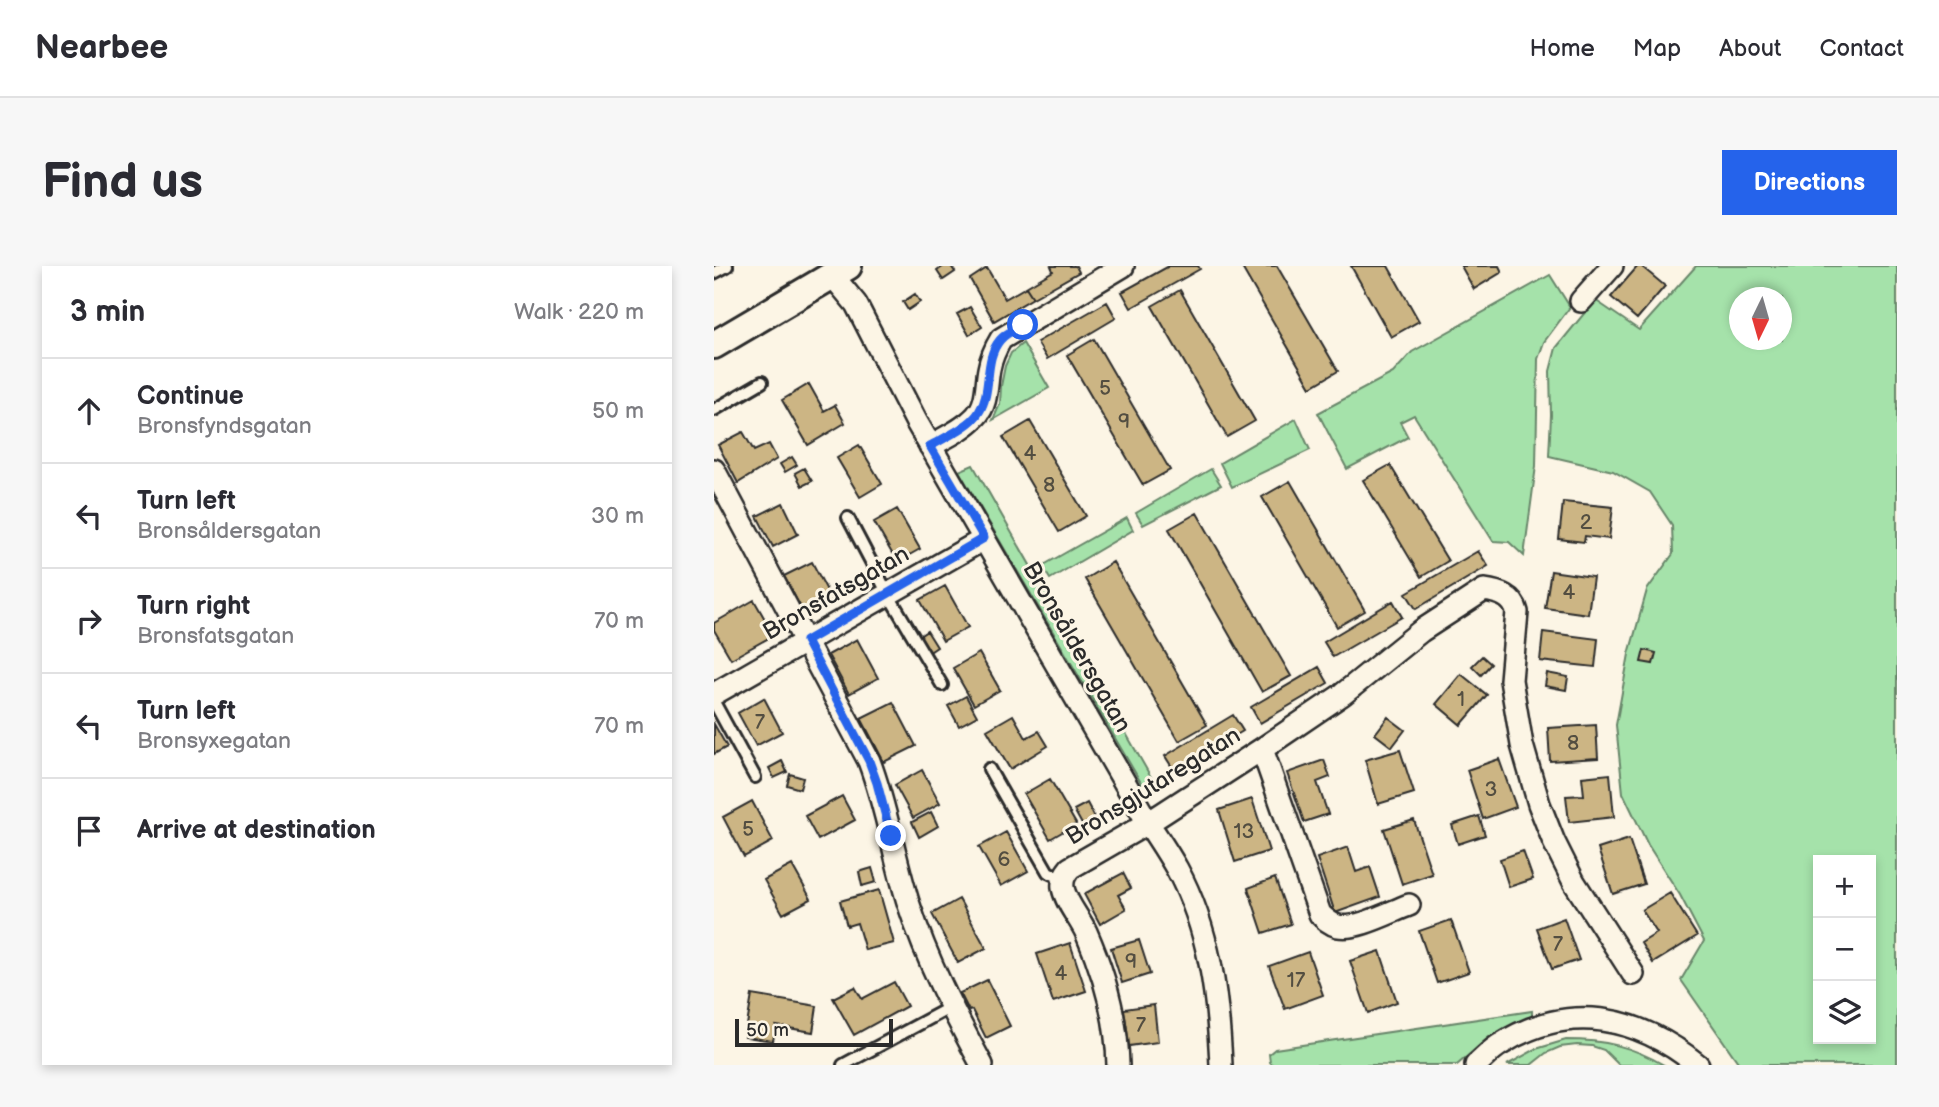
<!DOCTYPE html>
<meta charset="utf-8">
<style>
:root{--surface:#fff;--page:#f7f7f7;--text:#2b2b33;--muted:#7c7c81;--line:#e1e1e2;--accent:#2563eb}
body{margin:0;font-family:"Balsamiq Sans",sans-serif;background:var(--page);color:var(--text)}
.controls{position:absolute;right:21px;bottom:21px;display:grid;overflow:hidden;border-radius:0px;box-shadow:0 4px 10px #0003}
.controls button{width:63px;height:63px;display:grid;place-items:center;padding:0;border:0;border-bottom:2px solid var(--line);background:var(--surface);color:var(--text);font:35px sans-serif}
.compass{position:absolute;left:1015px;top:21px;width:63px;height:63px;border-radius:50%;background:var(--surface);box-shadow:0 4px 10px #0003;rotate:185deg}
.scale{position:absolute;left:21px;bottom:18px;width:158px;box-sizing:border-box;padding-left:7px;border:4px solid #2b2b2b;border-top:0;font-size:19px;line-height:24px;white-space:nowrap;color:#2b2b2b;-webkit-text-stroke:5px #fcf5e5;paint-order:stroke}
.stop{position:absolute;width:21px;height:21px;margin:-16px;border:5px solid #2563eb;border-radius:50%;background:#fff}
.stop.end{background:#2563eb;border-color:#fff;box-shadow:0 2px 7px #0008}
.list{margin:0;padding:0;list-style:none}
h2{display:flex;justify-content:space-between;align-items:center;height:91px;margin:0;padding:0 28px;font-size:30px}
h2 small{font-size:23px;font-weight:400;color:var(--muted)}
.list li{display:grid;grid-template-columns:46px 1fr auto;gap:21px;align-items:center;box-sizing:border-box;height:105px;padding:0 28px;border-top:2px solid var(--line)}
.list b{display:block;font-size:26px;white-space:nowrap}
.list p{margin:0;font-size:23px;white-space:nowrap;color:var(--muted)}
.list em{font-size:23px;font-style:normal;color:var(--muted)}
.icon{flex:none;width:38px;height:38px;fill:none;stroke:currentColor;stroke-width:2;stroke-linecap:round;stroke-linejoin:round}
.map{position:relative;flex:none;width:1183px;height:799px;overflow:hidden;border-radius:0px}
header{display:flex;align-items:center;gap:42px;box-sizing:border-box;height:98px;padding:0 35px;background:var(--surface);border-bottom:2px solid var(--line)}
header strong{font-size:33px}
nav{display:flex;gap:38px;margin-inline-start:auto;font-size:24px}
.intro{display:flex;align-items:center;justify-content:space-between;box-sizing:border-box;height:168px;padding:0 42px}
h1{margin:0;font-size:49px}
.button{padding:18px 32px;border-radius:0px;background:var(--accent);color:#fff;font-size:24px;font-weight:700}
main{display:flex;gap:42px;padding:0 42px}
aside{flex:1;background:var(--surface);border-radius:0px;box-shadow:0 4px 10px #0003}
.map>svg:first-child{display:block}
.green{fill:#a5e2aa;stroke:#68866a;stroke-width:2;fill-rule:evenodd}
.building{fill:#ccb584;stroke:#2b2b2b;stroke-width:2}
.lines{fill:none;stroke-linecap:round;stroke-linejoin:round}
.service-casing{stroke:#2b2b2b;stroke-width:16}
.minor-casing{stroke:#2b2b2b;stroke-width:26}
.tertiary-casing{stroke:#2b2b2b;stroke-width:32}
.service{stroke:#fcf5e5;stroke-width:10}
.minor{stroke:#fcf5e5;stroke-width:21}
.tertiary{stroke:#fcf5e5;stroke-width:26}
.route{stroke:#2563eb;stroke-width:9}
.labels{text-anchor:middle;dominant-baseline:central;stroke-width:6;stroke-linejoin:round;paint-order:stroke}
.number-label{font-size:21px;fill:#534e41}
.street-label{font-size:24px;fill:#2b2b2b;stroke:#fcf5e5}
</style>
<header>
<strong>Nearbee</strong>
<nav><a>Home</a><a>Map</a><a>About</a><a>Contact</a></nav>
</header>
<div class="intro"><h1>Find us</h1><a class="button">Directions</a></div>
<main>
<aside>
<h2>3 min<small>Walk · 220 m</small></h2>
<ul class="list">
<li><svg class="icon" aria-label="ahead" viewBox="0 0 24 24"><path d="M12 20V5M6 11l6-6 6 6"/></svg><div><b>Continue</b><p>Bronsfyndsgatan</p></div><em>50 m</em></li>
<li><svg class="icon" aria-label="left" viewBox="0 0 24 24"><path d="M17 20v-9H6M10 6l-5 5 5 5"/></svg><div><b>Turn left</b><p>Bronsåldersgatan</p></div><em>30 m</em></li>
<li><svg class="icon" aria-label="right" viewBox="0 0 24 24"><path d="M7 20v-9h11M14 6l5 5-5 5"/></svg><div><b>Turn right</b><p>Bronsfatsgatan</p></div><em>70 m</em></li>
<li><svg class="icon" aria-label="left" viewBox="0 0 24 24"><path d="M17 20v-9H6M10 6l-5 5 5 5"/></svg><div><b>Turn left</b><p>Bronsyxegatan</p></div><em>70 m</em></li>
<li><svg class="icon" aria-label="arrive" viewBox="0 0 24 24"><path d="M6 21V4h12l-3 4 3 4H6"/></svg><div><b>Arrive at destination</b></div></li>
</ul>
</aside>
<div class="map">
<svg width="1183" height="799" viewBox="0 0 1183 799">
<rect width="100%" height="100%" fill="#fcf5e5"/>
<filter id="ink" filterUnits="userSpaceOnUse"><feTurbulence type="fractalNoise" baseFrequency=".0143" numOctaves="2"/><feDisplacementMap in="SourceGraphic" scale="14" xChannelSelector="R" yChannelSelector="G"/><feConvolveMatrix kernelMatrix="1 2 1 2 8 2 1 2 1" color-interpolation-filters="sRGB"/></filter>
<g filter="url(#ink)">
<path class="green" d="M982 0H1183V799H1026L967 714 990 675 966 629 934 579 909 527 902 459 915 388 933 324 959 288 958 259 936 226 899 205 835 190 837 149 836 105 842 82 881 34 925 64ZM1026 32H1068V74H1026ZM1104 594H1157V773H1104Z
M836 9 856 41 830 76 824 93 822 200 810 290 795 276 779 275 700 149 686 156 694 171 633 203 604 147 679 107 698 86Z
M309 77 335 122 279 154 286 138 287 120 291 100 297 87Z
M582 153 596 184 518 221 506 197Z
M259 199 442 520 433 527 245 205Z
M497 203 507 219 429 259 422 247Z
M413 252 419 264 336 313 328 300Z
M818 745V750L775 771 743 799H559L556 796 555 788 561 783Z
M852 774C891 774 917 780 950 799H905L890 784 878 780 863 779 846 781 832 787 817 799H793L822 783Z"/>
<path class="building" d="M230 0H237L241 6 229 14 223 5Z
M337 0H362L365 6 319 32 312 21 339 5Z
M455 0H484L486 3 417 42 408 26Z
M527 0H563L624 105 597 121Z
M637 0H674L705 55 677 71Z
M747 0H785L788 6 760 23Z
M924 0H927L951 20 923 53 897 31Z
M273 2 291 33 312 21 319 32 280 55 256 13Z
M466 24 541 155 513 171 438 40Z
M201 28 206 36 194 44 189 36Z
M393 36 402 52 333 93 323 76Z
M256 41 268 61 255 69 243 48Z
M380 73 456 204 429 219 353 89Z
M95 118 110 145 121 139 131 157 94 179 68 134Z
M316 155 372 250 345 266 289 171Z
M29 166 40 185 55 178 63 193 24 217 4 179Z
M145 179 168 218 146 231 123 192Z
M78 191 83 199 71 206 66 198Z
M676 199 734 295 707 311 649 214Z
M90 202 98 215 88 220 81 207Z
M576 215 651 345 623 361 548 231Z
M849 236 899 241 895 273 871 270 870 276 845 273Z
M69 237 84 268 59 281 43 250Z
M183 243 206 283 183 296 160 256Z
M483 247 577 410 548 426 455 263Z
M764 285 774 300 702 343 692 327Z
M98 296 119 336 91 350 70 310Z
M399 296 493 459 465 475 371 313Z
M837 305 879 311 874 348 831 342Z
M231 320 254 361 229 375 206 334Z
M40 334 60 369 17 393 0 364V357Z
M679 335 688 351 619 391 610 376Z
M213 365 223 381 214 387 204 371Z
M829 366 884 373 881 401 826 395Z
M143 373 164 412 135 428 114 389Z
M930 384 942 387 939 398 927 396Z
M265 387 286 424 260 439 239 402Z
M768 390 777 398 767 409 758 400Z
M605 401 614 417 546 457 537 441Z
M833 407 854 411 852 424 831 420Z
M747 408 773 429 747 459 722 438Z
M252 430 263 450 245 460 234 440Z
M50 432 68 466 42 480 24 447Z
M179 436 202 480 170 496 147 452Z
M299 449 312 472 325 465 334 480 296 503 273 464Z
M519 449 529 465 461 506 451 490Z
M674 451 691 464 678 481 661 468Z
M0 458 13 481 0 488Z
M882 459 884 492 836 495 834 462Z
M686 484 700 527 664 538 651 494Z
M785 493 802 541 769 553 753 504Z
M610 494 616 511 603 516 614 548 590 556 573 507Z
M68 495 73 506 60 512 55 502Z
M208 504 226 537 199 552 181 519Z
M76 508 89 512 86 523 73 519Z
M896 508 900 551 855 556 852 530 870 529 868 511Z
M336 513 362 558 336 573 310 528Z
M128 530 141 554 104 574 91 550Z
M538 533 555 585 521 596 505 544Z
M38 535 59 575 30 591 9 551Z
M373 537 382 554 370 562 360 544Z
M217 546 224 560 205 571 198 556Z
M765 550 771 569 744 578 738 559Z
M700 554 718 608 688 618 670 563Z
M292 566 314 605 287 620 265 581Z
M915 573 930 618 899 628 884 583Z
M634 581 642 606 656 601 666 631 621 647 603 592Z
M809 585 819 613 795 621 786 593Z
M78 599 97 633 69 648 50 614Z
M158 602 162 616 148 620 145 606Z
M409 607 417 622 404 629 412 643 386 658 370 628Z
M561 612 577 658 549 667 534 622Z
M165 624 180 677 151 684 143 657 133 660 126 635Z
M956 627 983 670 939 697 927 677 943 667 928 644Z
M245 633 272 682 244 697 218 648Z
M850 652 865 694 838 703 823 662Z
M737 654 755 706 723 717 705 665Z
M425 674 436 708 408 717 397 682Z
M356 677 372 725 339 736 323 688Z
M666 685 683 736 654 747 636 695Z
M594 686 609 729 571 743 555 700Z
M273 714 296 760 272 772 258 744 255 745 246 727Z
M180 716 193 740 140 769 119 732 141 721 148 733Z
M38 729 103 740 99 766 62 760 59 775 31 771Z
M440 739 444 776 415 780 410 743Z"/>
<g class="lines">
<g class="service-casing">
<path id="service" d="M0 7 13 0
M0 144 48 116
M134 252 174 328 228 419
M0 436 41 511
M275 503 334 606 349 613
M129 799 237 741"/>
</g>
<g class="minor-casing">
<path id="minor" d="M118 9 142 38 202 155 434 557C444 572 454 587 463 603 496 664 504 731 507 799
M867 35 898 0
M216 180C232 171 250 163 262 150 274 138 272 118 275 103 277 92 281 83 287 73L409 0
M0 204 155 495C173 542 180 592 195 639 213 695 240 747 268 799
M0 428 270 273
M548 483 606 648C611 653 616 658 624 660 643 664 676 646 695 639
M404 799C403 754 390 707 372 666 365 651 352 637 349 622 348 613 351 608 356 602L434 557 548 483 629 428 707 365 770 324C785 326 799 330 803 346L797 414 808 479 825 538 840 576 860 616 919 708
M762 799C770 792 778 783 787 778 855 735 924 750 984 799"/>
</g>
<g class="tertiary-casing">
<path id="tertiary" d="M0 79 134 0"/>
</g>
<use href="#service" class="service"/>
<use href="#minor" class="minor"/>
<use href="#tertiary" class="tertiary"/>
</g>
</g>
<g class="lines" filter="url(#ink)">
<path class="route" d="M177 570 163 517 155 495 92 375 270 272 216 180C230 172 257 160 265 146 279 124 269 94 286 74 292 67 302 63 309 59"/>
</g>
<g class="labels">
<g class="number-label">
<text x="391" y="122">5</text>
<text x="410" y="155">9</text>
<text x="316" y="187">4</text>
<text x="335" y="219">8</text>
<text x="872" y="256">2</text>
<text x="855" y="326">4</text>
<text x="747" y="433">1</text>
<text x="46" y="456">7</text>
<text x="859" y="477">8</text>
<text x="777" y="523">3</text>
<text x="34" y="563">5</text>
<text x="530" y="565">13</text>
<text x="290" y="593">6</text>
<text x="844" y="678">7</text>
<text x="417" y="695">9</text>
<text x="347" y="707">4</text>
<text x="582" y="714">17</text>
<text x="427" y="759">7</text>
</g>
<g class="street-label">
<text transform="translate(122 327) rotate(-30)">Bronsfatsgatan</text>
<text transform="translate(363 381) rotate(60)">Bronsåldersgatan</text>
<text transform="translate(439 520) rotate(-32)">Bronsgjutaregatan</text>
</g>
</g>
</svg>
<div class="controls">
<button>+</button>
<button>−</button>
<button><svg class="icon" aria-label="layers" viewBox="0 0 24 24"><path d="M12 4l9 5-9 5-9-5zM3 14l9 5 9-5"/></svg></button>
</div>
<svg class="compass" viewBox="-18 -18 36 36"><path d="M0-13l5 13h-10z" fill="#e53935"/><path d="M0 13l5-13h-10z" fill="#7c7c81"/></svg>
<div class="scale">50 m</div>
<div class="stop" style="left:309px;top:59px"></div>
<div class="stop end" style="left:177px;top:570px"></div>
</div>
</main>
